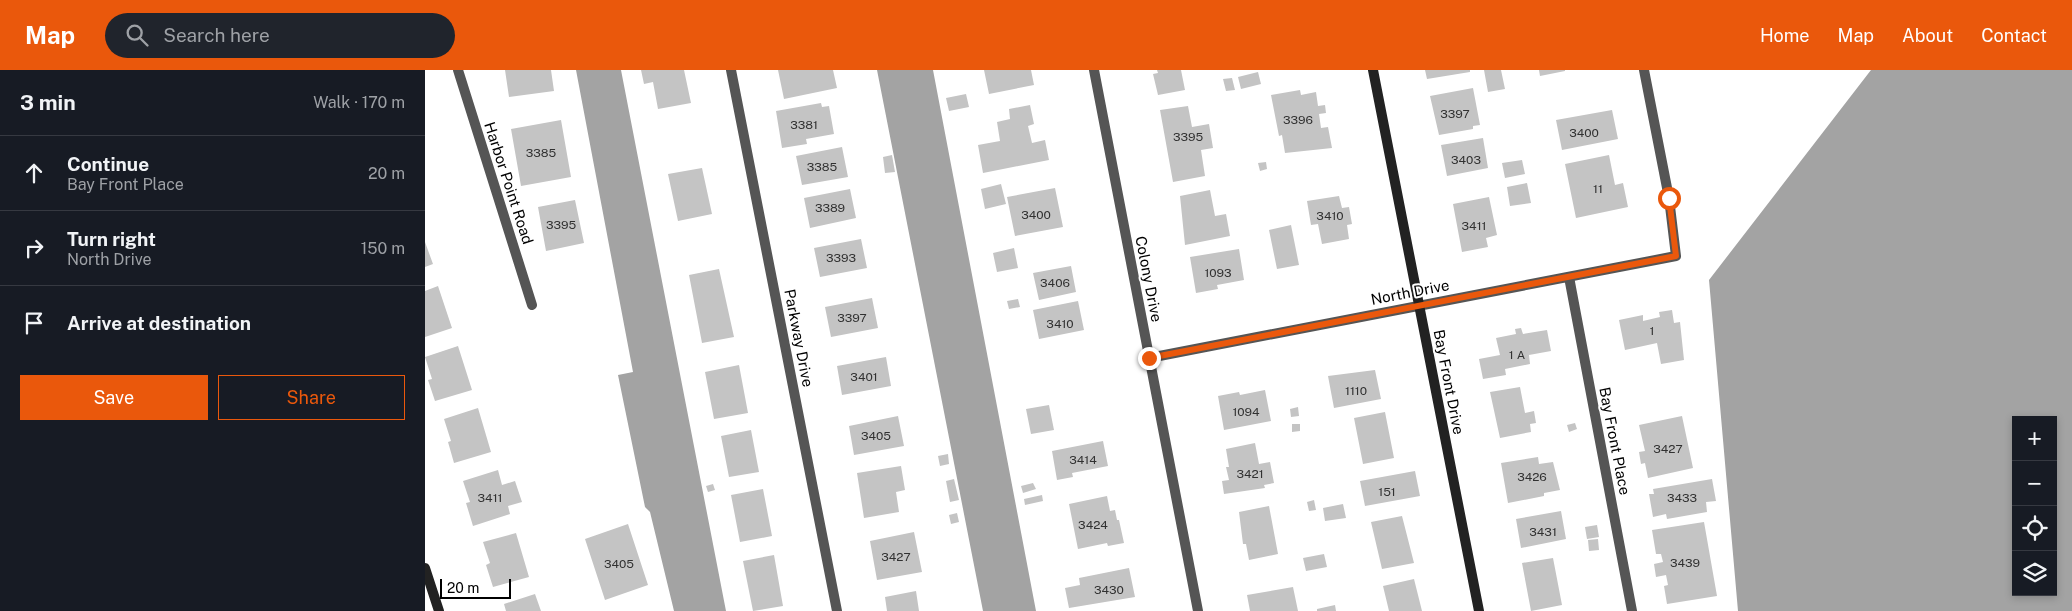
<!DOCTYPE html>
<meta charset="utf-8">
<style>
:root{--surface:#171b24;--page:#20242c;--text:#f1f3f6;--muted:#9ea1a6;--line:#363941;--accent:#ea580c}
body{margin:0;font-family:"Public Sans",sans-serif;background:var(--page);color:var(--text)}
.controls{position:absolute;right:15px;bottom:15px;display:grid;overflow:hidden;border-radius:0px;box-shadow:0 2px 8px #0003}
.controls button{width:45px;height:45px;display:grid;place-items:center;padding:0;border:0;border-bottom:1px solid var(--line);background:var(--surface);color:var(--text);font:25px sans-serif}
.scale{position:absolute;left:15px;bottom:12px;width:71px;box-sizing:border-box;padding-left:5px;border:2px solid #000;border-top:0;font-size:14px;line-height:18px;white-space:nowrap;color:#000;-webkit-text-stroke:4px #fff;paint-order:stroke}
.stop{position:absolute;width:15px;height:15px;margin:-11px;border:4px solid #ea580c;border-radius:50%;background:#fff}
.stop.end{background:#ea580c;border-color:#fff;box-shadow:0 1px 5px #0008}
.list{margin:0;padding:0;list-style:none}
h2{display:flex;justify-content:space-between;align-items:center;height:65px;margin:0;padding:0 20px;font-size:21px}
h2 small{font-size:16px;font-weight:400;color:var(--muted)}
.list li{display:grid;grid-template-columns:32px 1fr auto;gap:15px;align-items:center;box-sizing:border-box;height:75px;padding:0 20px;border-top:1px solid var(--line)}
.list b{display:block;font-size:19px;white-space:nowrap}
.list p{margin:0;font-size:16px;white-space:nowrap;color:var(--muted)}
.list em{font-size:16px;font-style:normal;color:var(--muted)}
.actions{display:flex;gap:10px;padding:15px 20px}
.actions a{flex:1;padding:11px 0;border:1px solid var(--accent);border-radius:0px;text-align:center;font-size:18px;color:var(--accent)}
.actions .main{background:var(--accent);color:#fff}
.icon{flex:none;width:28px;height:28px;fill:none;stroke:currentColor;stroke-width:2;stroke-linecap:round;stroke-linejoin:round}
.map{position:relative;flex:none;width:1647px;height:541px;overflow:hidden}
header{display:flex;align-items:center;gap:30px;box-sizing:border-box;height:70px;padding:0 25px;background:var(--accent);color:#fff}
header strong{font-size:24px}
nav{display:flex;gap:28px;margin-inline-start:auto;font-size:18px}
.search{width:350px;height:45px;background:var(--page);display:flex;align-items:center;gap:12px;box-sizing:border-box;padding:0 18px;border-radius:28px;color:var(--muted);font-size:19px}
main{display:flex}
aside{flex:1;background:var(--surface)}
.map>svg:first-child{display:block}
.water{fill:#a3a3a3;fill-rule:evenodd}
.building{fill:#c4c4c4}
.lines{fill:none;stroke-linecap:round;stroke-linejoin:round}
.street{stroke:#555;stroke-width:10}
.secondary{stroke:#222;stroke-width:10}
.route{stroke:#ea580c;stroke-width:6}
.labels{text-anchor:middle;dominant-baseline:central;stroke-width:4;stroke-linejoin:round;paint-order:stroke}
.number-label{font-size:12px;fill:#313131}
.street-label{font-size:15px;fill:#000;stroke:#fff}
</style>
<header>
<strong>Map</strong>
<div class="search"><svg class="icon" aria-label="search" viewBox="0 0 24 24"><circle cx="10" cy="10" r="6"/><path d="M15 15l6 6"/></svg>Search here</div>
<nav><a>Home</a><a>Map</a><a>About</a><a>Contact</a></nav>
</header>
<main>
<aside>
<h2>3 min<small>Walk · 170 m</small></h2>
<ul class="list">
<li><svg class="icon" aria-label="ahead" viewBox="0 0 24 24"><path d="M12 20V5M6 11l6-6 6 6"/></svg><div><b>Continue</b><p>Bay Front Place</p></div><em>20 m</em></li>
<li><svg class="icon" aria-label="right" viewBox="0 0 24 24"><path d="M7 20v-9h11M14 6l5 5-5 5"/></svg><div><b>Turn right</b><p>North Drive</p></div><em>150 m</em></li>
<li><svg class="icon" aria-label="arrive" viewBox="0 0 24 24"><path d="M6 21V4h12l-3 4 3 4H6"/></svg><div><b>Arrive at destination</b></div></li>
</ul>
<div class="actions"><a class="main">Save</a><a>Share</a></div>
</aside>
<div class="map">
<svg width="1647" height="541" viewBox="0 0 1647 541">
<rect width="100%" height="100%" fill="#fff"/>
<path class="water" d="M151 0H196L301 541H249L225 442 220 437 193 305 208 302Z
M452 0H508L611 541H558Z
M1446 0H1647V541H1313L1284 210ZM1591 350H1628V522H1591Z"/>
<path class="building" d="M80 0H126L129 21 84 27Z
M216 0H259L266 33 233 39 228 12 219 14Z
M353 0H408L412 18 359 29Z
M559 0H606L609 15 564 24Z
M732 0H756L760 20 733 25 728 4 733 3Z
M1000 0H1045V2L1002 9Z
M1059 0H1076L1080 19 1063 22Z
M1114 0H1140V1L1115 6Z
M833 2 836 14 816 19 813 7Z
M807 8 810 20 801 21 798 9Z
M1048 18 1055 55 1048 56V59L1014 65 1005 26Z
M875 20 876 25 891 22 893 36 900 35 901 43 894 44 896 58 903 57 907 78 860 83 857 65 854 66 846 25Z
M541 24 544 37 524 41 521 28Z
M396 33 397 37 404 36 409 64 381 69 382 74 357 78 351 41Z
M605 35 609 54 603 56 607 73 620 70 624 90 558 103 553 75 575 71 572 52 585 49 584 39Z
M763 36 767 57 784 54 788 78 776 80 780 106 748 112 735 40Z
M1187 40 1193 69 1137 80 1131 50Z
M136 50 146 107 96 116 86 59Z
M1058 68 1063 98 1022 106 1016 75Z
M417 77 423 107 377 115 371 86Z
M467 85 470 102 460 103 458 87Z
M1184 85 1190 115 1198 113 1203 137 1151 148 1140 94Z
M1097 90 1100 104 1080 108 1077 93Z
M841 92 842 99 835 101 833 93Z
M277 98 287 144 253 151 243 104Z
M1102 113 1106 133 1085 136 1082 117Z
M576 114 581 134 560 139 556 119Z
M630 118 638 157 590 166 582 127Z
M425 119 431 148 385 158 379 128Z
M785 120 790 146 801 144 805 166 760 175 755 126Z
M914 126 917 138 924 137 927 154 922 155 924 169 897 174 893 154 886 155 882 131Z
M1064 127 1072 165 1061 168 1063 177 1037 182 1028 134Z
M150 130 159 173 121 181 113 137Z
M866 155 874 195 852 199 844 160Z
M436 169 442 198 395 207 389 178Z
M0 172 8 194 0 197Z
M589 178 593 198 572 202 568 183Z
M814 179 819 210 792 215 793 219 771 223 765 187Z
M646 196 651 222 614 230 608 203Z
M294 199 309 267 277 273 264 205Z
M13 216 27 258 0 267V221Z
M447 228 453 258 406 267 400 237Z
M593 229 595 237 584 239 582 231Z
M653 231 659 260 614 269 608 240Z
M1247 240 1249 253 1255 252 1259 290 1236 294 1232 273 1200 280 1194 250 1218 245V251L1235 247 1234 242Z
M1096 258 1098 264 1122 260 1126 281 1104 285 1105 294 1080 299 1081 305 1058 309 1054 289 1075 285 1071 268 1091 264 1090 259Z
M33 276 47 320 10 331 3 310 7 309 0 287Z
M461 287 466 316 417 325 412 296Z
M314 295 323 343 289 349 280 302Z
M950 300 956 329 909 338 903 306Z
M1095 317 1100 343 1109 341 1111 353 1105 354 1106 362 1075 368 1065 322Z
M840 320 846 351 799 360 793 326 814 322 815 325Z
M624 335 629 360 606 364 601 339Z
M873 337 874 346 866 347 865 339Z
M53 338 66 382 29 393 23 372 26 371 19 349Z
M960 342 969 388 938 394 929 348Z
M473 346 479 376 429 385 424 356Z
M1257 346 1268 398 1223 408 1220 393 1216 394 1214 382 1220 381 1214 355Z
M1150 353 1152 359 1144 362 1142 355Z
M867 354H875V361L867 362Z
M326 360 334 402 304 407 296 366Z
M678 371 683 396 647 403 648 407 632 410 627 381Z
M830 373 834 394 845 392 849 413 839 415 840 418 799 424 797 411 804 410 801 397H804L801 379Z
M523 384 524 394 515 396 513 386Z
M1113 387 1114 394 1128 392 1135 420 1119 423V426L1083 433 1076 393Z
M476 396 480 420 471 422 474 442 439 448 432 403Z
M73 400 77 415 90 411 97 432 83 436 85 444 48 456 41 433 45 432 38 411Z
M990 401 995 426 940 436 935 411Z
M529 409 534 430 525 432 521 411Z
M1287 409 1291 431 1281 432 1282 442 1242 449 1241 444 1228 447 1224 424H1229L1228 419Z
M608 413 611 419 598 423 596 416Z
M288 414 290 420 283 422 281 416Z
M338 419 347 466 315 472 306 425Z
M617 425 618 431 600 435 599 429Z
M682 426 685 441 690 440 692 450H694L699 473 683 476 682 473 653 479 644 434Z
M889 430 891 440 884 441 882 432Z
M918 434 921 448 900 451 898 438Z
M844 436 853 484 824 490 821 474H818L814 442Z
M1136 441 1141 469 1096 478 1091 449Z
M532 443 534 452 526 454 524 445Z
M977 446 989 493 957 499 946 452Z
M1279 452 1292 526 1242 534 1239 516 1243 515 1241 505 1231 507 1229 494 1238 492 1236 484H1231L1227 460Z
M203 454 223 515 180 530 160 469Z
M1172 455 1174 467 1162 469 1160 457Z
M489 462 497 502 452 510 445 471Z
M91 463 104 507 68 517 61 495 65 493 58 472Z
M1173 469 1174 480 1164 481 1163 470Z
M899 484 902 497 881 501 878 488Z
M349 485 358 536 328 541 318 491Z
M1128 488 1137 535 1106 541 1097 493Z
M704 498 710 527 644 538 640 518 655 515 654 508Z
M989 509 997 541H964L958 516Z
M868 517 873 541H825L822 525Z
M491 521 494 541H462L460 527Z
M110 524 116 541H81L79 534Z
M910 535 911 541H892V539Z"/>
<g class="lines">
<path class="street" d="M33 0 107 235
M306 0 412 541
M669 0 773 541
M1144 207 1207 541
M724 288 1251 186 1244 128 1219 0"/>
<path class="secondary" d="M948 0 1054 541
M0 498 14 541"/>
</g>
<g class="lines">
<path class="route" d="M724 288 1251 186 1244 128"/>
</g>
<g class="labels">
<g class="number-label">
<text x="1030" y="44">3397</text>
<text x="873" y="50">3396</text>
<text x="379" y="55">3381</text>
<text x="1159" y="63">3400</text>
<text x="763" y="67">3395</text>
<text x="116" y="83">3385</text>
<text x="1041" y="90">3403</text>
<text x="397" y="97">3385</text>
<text x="1173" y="119">11</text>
<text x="405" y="138">3389</text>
<text x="611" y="145">3400</text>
<text x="905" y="146">3410</text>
<text x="136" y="155">3395</text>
<text x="1049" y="156">3411</text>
<text x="416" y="188">3393</text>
<text x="793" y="203">1093</text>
<text x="630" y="213">3406</text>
<text x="427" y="248">3397</text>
<text x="635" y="254">3410</text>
<text x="1227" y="261">1</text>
<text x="1092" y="285">1 A</text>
<text x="439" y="307">3401</text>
<text x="931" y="321">1110</text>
<text x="821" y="342">1094</text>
<text x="451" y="366">3405</text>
<text x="1243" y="379">3427</text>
<text x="658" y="390">3414</text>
<text x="825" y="404">3421</text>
<text x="1107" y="407">3426</text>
<text x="962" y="422">151</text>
<text x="65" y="428">3411</text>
<text x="1257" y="428">3433</text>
<text x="668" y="455">3424</text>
<text x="1118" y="462">3431</text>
<text x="471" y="487">3427</text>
<text x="1260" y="493">3439</text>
<text x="194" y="494">3405</text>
<text x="684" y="520">3430</text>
</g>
<g class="street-label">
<text transform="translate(84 113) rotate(72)">Harbor Point Road</text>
<text transform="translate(724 209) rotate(79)">Colony Drive</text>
<text transform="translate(985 222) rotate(-11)">North Drive</text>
<text transform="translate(374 268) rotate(79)">Parkway Drive</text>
<text transform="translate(1024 312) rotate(79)">Bay Front Drive</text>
<text transform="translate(1190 371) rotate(79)">Bay Front Place</text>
</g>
</g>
</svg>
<div class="controls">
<button>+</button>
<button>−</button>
<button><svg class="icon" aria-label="locate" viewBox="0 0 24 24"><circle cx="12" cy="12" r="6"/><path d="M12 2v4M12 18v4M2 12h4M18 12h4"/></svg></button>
<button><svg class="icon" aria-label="layers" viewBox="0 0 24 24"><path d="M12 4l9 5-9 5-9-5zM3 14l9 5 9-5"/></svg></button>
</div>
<div class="scale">20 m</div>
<div class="stop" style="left:1244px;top:128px"></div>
<div class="stop end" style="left:724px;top:288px"></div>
</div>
</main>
